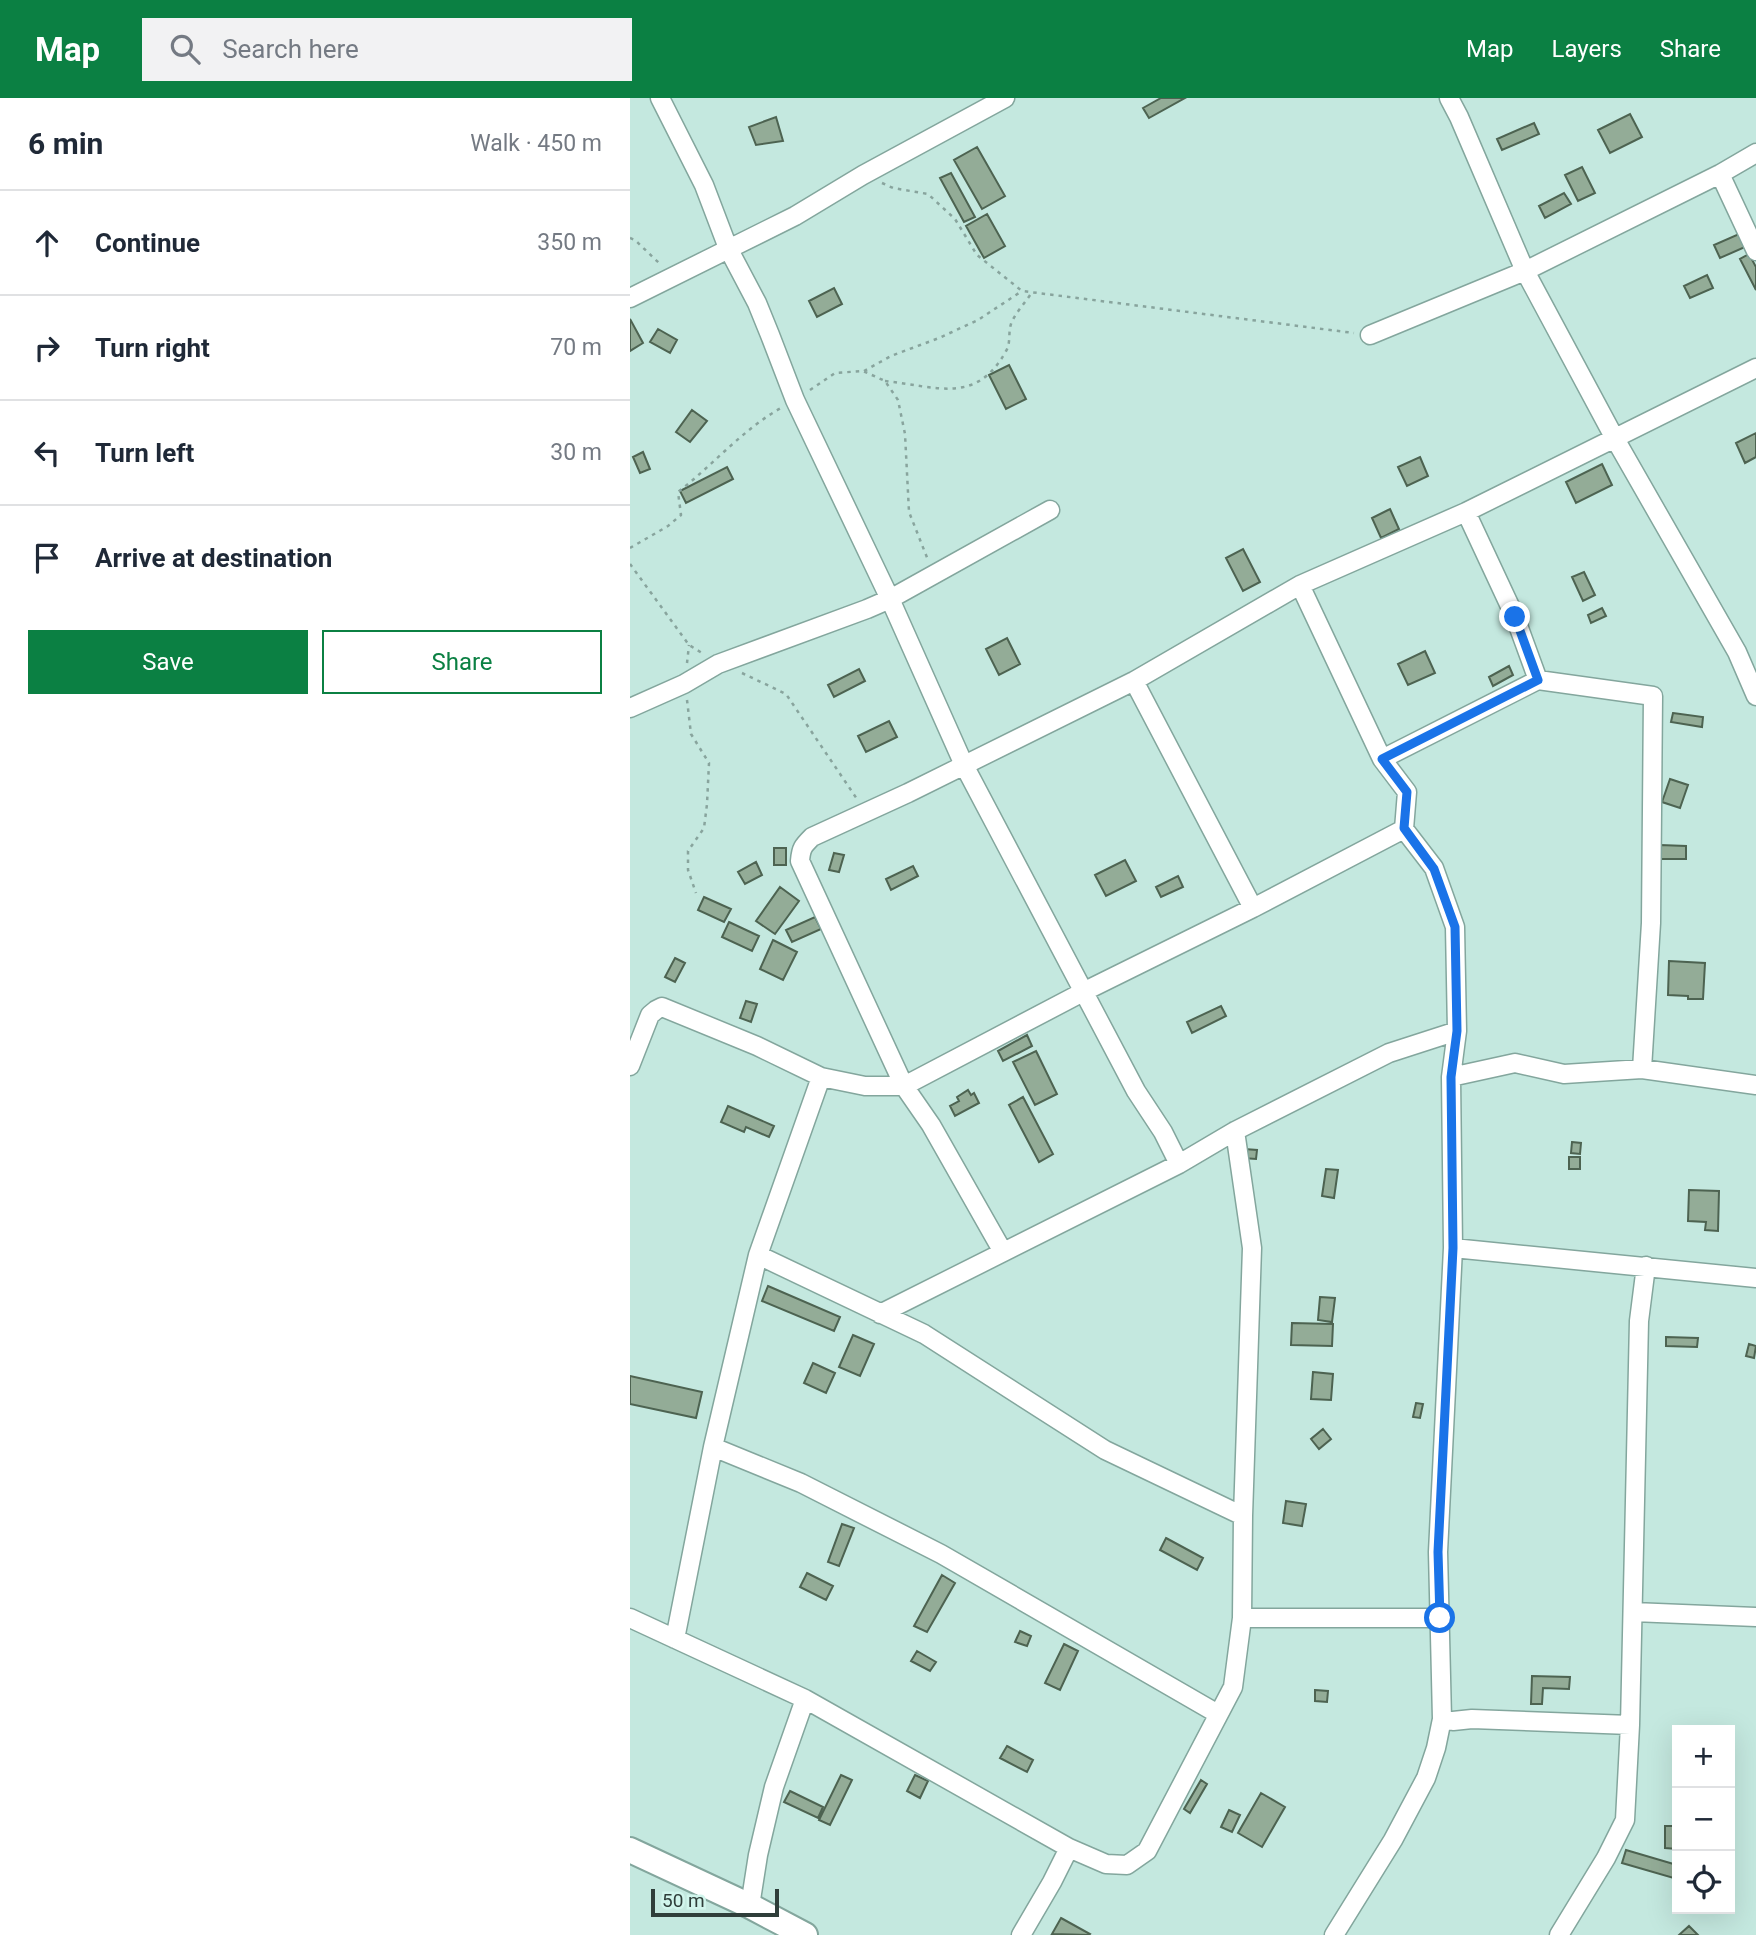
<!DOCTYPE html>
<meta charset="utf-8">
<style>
:root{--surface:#fff;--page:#f2f2f3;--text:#1f2937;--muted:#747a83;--line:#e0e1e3;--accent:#0b8043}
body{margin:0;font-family:Roboto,sans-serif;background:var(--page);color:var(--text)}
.controls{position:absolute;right:21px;bottom:21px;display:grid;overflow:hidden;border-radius:0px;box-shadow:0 7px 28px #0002}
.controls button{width:63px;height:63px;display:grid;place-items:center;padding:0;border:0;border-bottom:2px solid var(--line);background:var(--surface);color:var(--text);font:35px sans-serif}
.scale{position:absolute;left:21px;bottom:18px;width:128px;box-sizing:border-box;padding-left:7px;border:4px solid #2f3e3a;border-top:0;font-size:19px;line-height:24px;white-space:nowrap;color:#2f3e3a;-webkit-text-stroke:5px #d1f5ec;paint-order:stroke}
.stop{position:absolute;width:21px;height:21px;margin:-16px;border:5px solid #1a73e8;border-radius:50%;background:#fff}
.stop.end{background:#1a73e8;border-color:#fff;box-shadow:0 2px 7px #0008}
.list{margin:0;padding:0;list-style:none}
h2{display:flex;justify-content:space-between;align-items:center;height:91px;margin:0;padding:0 28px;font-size:30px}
h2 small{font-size:23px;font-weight:400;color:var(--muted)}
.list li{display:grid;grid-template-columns:46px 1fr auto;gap:21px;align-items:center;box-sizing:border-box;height:105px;padding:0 28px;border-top:2px solid var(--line)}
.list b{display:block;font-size:26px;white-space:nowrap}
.list em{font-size:23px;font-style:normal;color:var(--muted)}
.actions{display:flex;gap:14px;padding:21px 28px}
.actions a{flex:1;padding:16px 0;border:2px solid var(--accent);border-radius:0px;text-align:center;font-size:24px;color:var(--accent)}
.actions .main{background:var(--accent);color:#fff}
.icon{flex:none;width:38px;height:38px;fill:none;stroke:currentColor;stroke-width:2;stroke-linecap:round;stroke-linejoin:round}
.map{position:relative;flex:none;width:1126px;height:1837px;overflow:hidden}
header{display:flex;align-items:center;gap:42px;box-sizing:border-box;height:98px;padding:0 35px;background:var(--accent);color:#fff}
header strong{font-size:33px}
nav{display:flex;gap:38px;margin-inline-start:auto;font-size:24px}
.search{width:490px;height:63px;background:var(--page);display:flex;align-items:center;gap:18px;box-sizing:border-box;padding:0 24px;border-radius:0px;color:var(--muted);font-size:26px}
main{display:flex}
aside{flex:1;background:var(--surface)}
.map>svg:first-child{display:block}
.building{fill:#93ac97;stroke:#4d6351;stroke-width:2}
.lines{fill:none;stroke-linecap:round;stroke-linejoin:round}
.street-casing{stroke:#83a69d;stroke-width:21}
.secondary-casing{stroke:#83a69d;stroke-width:28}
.path{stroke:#88a49d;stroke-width:2.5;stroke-dasharray:3.5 5;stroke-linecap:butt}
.street{stroke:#fff;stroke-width:18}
.secondary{stroke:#fff;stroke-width:24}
.route{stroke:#1a73e8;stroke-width:9}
</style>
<header>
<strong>Map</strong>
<div class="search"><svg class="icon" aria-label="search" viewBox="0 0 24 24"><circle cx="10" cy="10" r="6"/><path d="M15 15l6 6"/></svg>Search here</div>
<nav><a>Map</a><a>Layers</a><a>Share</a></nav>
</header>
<main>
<aside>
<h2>6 min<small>Walk · 450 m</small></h2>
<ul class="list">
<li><svg class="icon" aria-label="ahead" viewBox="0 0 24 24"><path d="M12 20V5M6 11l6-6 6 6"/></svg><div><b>Continue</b></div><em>350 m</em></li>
<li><svg class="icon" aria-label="right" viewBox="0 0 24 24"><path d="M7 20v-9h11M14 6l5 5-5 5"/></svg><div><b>Turn right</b></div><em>70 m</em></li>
<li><svg class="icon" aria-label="left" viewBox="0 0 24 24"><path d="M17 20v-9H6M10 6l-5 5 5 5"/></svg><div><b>Turn left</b></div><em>30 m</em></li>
<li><svg class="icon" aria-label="arrive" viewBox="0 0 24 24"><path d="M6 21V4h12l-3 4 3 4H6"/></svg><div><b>Arrive at destination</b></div></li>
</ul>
<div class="actions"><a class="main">Save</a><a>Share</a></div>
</aside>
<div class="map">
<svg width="1126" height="1837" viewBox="0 0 1126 1837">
<rect width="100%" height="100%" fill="#c4e8df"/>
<path class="building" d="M531 0H555L519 20 513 10Z
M1000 16 1012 39 980 55 968 32Z
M146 19 153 43 126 47 119 29Z
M904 25 909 36 872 52 867 41Z
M347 49 375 98 352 111 324 62Z
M952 69 965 95 948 103 935 77Z
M321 75 345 119 334 124 310 80Z
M934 95 941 106 915 120 909 108Z
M357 116 375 148 354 160 336 128Z
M1109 136 1115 149 1090 160 1084 147Z
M1119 156 1126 169V192L1110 161Z
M1077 177 1083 190 1060 200 1054 188Z
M204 190 212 206 187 219 179 203Z
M0 221 13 245 0 253Z
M28 231 47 242 40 255 20 244Z
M379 267 396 301 376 311 359 277Z
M62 312 77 323 60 344 46 334Z
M1126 335V359L1115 365 1106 345Z
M13 354 20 371 10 375 3 359Z
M790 359 798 378 777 388 768 369Z
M972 366 982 387 946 405 936 384Z
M97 369 103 381 56 405 50 393Z
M760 411 769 431 751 440 742 420Z
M613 451 630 484 613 493 596 460Z
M954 474 965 497 953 503 942 479Z
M972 510 976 518 961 525 958 517Z
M377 540 390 566 369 577 356 551Z
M795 553 805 575 778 587 768 566Z
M879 568 883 577 863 588 859 579Z
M229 571 235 583 204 599 198 587Z
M1043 615 1073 619 1072 629 1041 624Z
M259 623 267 639 236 654 228 638Z
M1040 681 1058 687 1050 710 1032 704Z
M1030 747 1056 748V761H1029Z
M144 750H156V767H144Z
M204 755 214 757 209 774 199 772Z
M495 762 506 783 476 798 465 777Z
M126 764 132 777 115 786 108 774Z
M283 768 288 778 261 792 256 781Z
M548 778 553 789 531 799 526 789Z
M150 789 169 803 145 836 126 823Z
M74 799 101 811 94 824 68 812Z
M185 819 191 831 162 844 156 832Z
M99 824 129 838 122 853 92 839Z
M143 842 167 854 153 882 130 871Z
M45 860 55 865 45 884 35 879Z
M1039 863 1075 865 1073 901H1058V898L1038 897Z
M116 903 127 906 121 924 110 920Z
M591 908 596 918 562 935 557 924Z
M397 937 402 948 373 963 368 953Z
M406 953 427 996 405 1007 383 964Z
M338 992 341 997 344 995 349 1005 325 1018 320 1008 329 1003 327 999Z
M393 999 423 1056 409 1064 379 1007Z
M98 1008 144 1028 139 1039 116 1029 114 1034 91 1024Z
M942 1044 951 1045 950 1056 941 1055Z
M614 1051 627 1052 626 1061 613 1060Z
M939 1059H950V1071H939Z
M696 1071 708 1072 704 1100 692 1098Z
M1059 1092 1089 1093 1088 1133 1075 1132 1076 1124 1058 1123Z
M138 1188 210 1219 204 1233 132 1203Z
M690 1199 705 1200 702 1224 688 1222Z
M662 1225 703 1226 702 1248 661 1247Z
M223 1237 244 1246 230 1278 209 1269Z
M1036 1239 1068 1240 1067 1249 1036 1248Z
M1119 1246 1126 1248 1124 1260 1116 1258Z
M183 1265 205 1275 196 1295 174 1285Z
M683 1274 703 1276 701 1302 681 1301Z
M0 1278 72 1294 66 1320 0 1306Z
M786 1305 793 1306 790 1320 783 1319Z
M693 1331 701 1341 689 1351 681 1341Z
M656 1403 676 1406 672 1428 653 1425Z
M212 1426 224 1430 209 1468 198 1464Z
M536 1440 573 1460 567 1472 530 1452Z
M177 1475 203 1488 196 1502 170 1489Z
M312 1477 325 1485 297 1534 284 1528Z
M390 1533 401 1538 397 1548 385 1544Z
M434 1546 448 1553 430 1592 415 1585Z
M287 1553 306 1564 300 1573 281 1563Z
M902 1578 940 1579 939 1591 913 1590 912 1606H901Z
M685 1592 698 1593 697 1604 685 1603Z
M377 1648 403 1662 397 1674 370 1660Z
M211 1677 222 1682 200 1727 189 1722Z
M285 1677 298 1683 290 1700 277 1693Z
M571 1682 577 1686 560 1715 554 1711Z
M160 1693 193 1709 188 1720 154 1704Z
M631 1695 655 1709 632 1749 608 1735Z
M599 1712 610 1717 602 1734 591 1729Z
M1035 1728H1047V1751L1035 1750Z
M996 1752 1047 1767V1781L992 1765Z
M431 1820 460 1836 459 1837 422 1836Z
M1059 1828 1068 1837H1049Z"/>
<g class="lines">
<g class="street-casing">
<path id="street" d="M30 0 74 87 98 150 127 205 140 237 165 302 260 501 334 667 506 993 533 1034 549 1066
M819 0 829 19 895 173 984 339 1107 554 1126 598
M1090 76 1126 153
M0 200 165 118 233 77 375 0
M740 237 895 173 1090 76 1126 55
M836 414 885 519 908 582
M670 487 752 661 777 694 774 731 804 770 825 829 827 933 821 979 823 1150 808 1454 812 1621 806 1650 796 1680 763 1742 704 1837
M504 583 623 810
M0 610 54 586 88 566 237 511 260 501 420 412
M752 661 908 582 1023 598 1021 825 1012 971
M0 968 20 917 26 912 32 909 127 948 191 979 235 988H274L453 894 623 810 774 731
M821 979 885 965 934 976 1012 971 1126 987
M823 1150 1126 1180
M373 1154 301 1027 274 988 170 763C171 750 173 748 182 739L278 695 504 583 670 487 836 414 1126 270
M128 1157 294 1236 475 1352 613 1418
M250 1216 549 1066 605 1033 759 955 827 933
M83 1349 171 1385 311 1456 588 1616
M1003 1514 1126 1519
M0 1520 175 1601 439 1750
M612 1520H810
M45 1541 83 1349 128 1157 191 979
M812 1621 823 1623 842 1621 1000 1627
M120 1808 128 1757 144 1689 175 1601
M391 1837 422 1784 439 1750 476 1766 497 1767 517 1753 603 1589 612 1520 613 1418 622 1150 605 1033
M929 1837 976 1760 995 1722 1000 1627 1009 1223 1016 1168"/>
</g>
<g class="secondary-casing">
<path id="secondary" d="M0 1752 120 1808 175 1837"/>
</g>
<path class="path" d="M252 85 263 90 298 96 325 121 347 157 392 193 724 235
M0 140 5 142 29 165
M234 273 261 258 309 240 348 222 392 193
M255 283C305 288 346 308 376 253 381 245 378 235 381 226 385 215 396 204 402 194
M180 292 205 275 233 273 255 283 268 302 275 336 279 414 298 462
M0 450 38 428 51 417 48 394C82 368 113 331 151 310
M0 466 59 547 72 555
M57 565 59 547
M112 575 156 596 227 701
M57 602 61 636 79 665 77 706 74 730 58 753V772L66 795"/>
<use href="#street" class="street"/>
<use href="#secondary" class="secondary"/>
</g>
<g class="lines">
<path class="route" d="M810 1520 808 1454 823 1150 821 979 827 933 825 829 804 771 774 730 777 694 752 661 908 582 885 519"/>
</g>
</svg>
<div class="controls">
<button>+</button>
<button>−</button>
<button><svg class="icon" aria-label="locate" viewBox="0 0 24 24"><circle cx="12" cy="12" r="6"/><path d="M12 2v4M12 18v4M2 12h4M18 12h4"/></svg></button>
</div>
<div class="scale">50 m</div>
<div class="stop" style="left:810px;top:1520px"></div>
<div class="stop end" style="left:885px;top:519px"></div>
</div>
</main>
